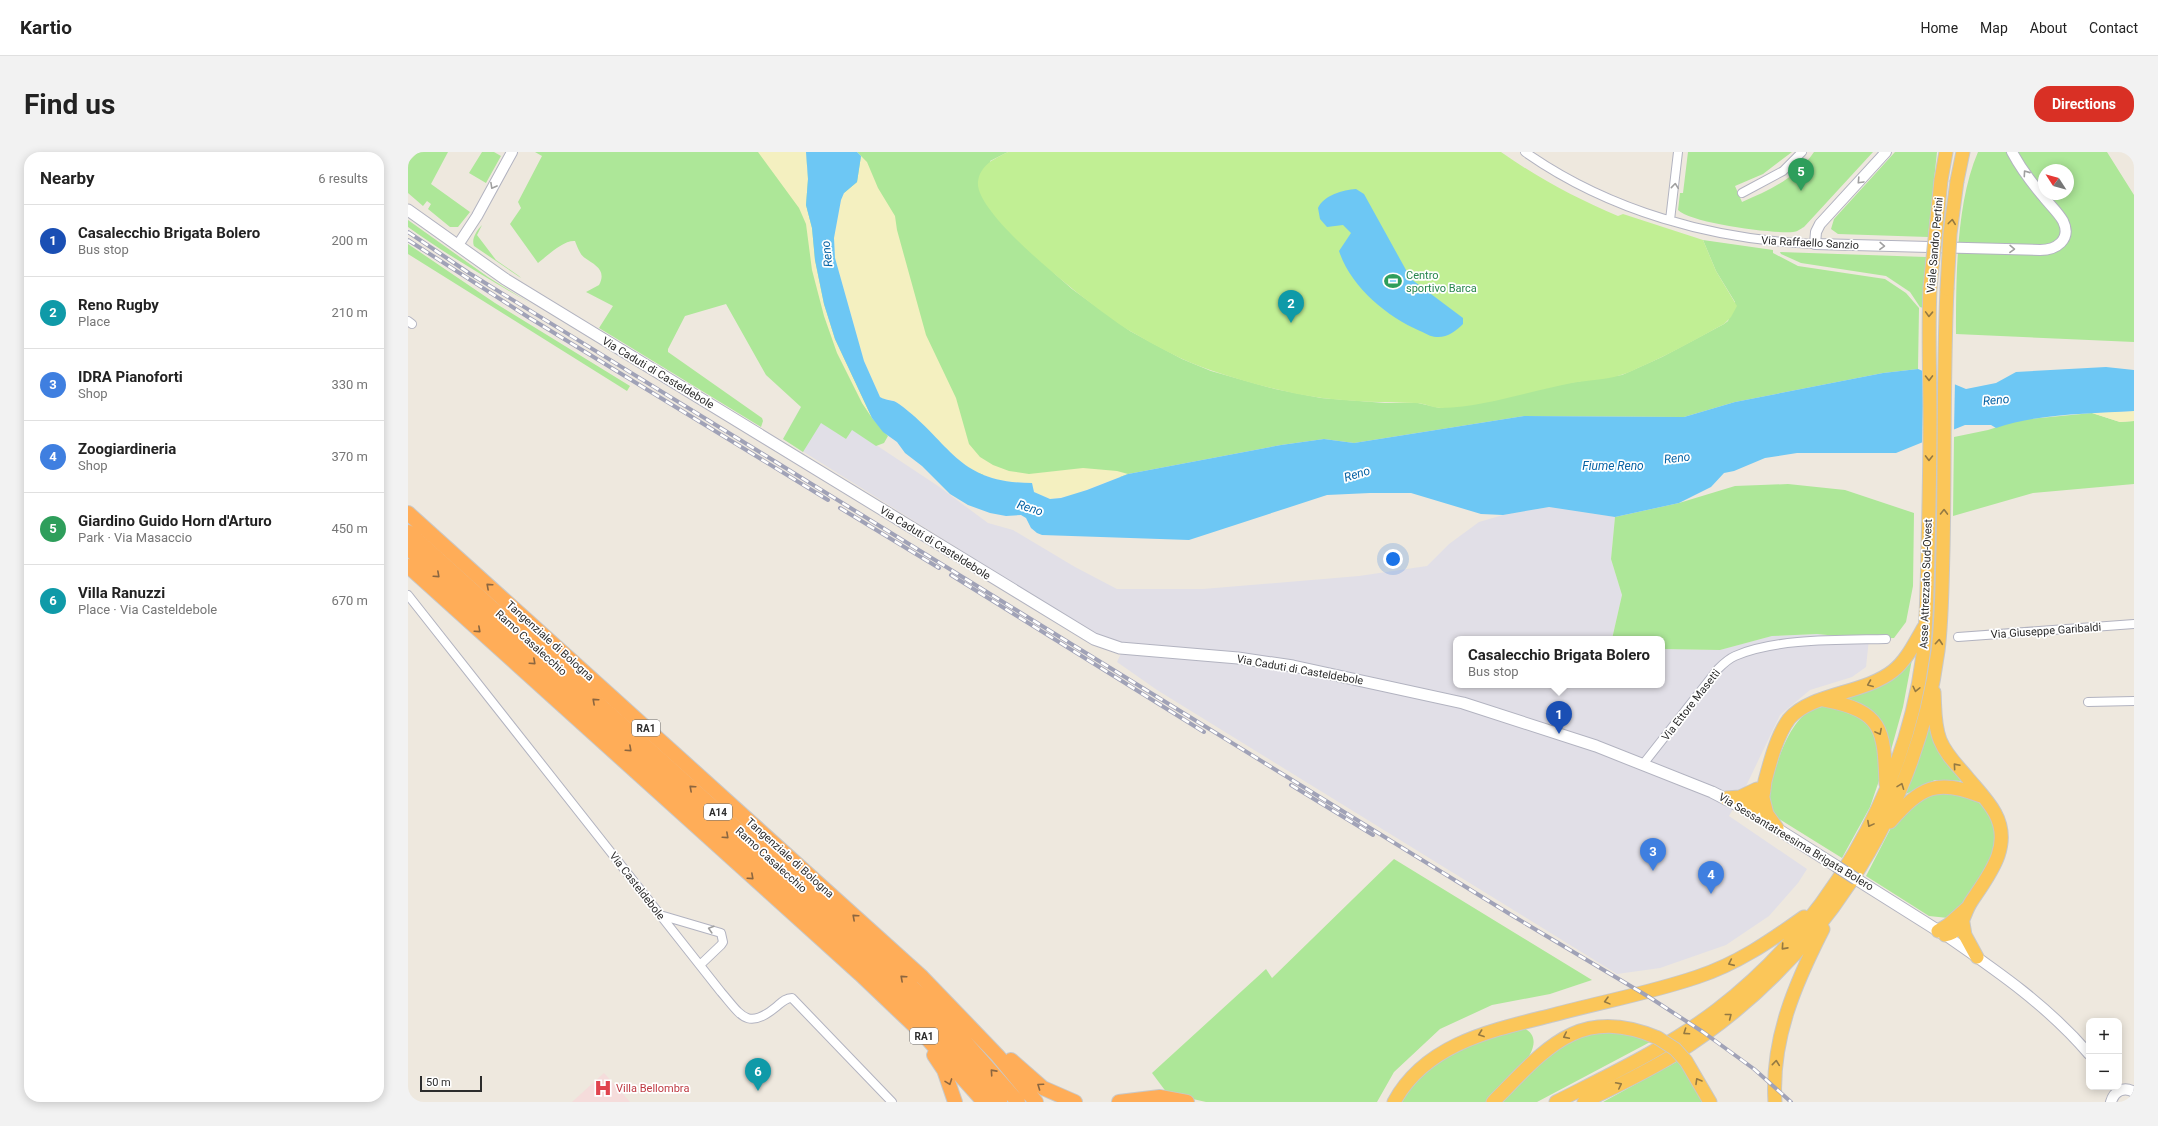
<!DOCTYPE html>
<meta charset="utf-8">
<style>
:root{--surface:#fff;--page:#f2f2f2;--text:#222;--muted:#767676;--line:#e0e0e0;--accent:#d93025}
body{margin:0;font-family:Roboto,sans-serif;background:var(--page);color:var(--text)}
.controls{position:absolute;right:12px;bottom:12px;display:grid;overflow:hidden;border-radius:8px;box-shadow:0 2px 10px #0003}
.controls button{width:36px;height:36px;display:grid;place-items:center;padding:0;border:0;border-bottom:1px solid var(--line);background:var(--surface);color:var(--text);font:20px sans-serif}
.compass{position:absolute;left:1630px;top:12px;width:36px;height:36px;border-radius:50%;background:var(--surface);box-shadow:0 2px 10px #0003;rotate:306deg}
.scale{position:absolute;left:12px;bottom:10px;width:62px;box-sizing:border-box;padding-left:4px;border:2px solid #2c2c2c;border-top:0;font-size:11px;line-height:14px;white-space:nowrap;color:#2c2c2c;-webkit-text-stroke:3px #fff;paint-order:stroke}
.you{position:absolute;left:985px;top:407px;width:14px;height:14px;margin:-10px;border:3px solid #fff;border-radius:50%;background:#1a73e8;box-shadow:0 0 0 6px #1a73e833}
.badge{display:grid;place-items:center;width:26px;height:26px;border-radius:50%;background:var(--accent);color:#fff;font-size:13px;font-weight:700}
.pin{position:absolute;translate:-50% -33px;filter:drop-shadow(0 1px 2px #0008)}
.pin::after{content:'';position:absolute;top:21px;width:14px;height:12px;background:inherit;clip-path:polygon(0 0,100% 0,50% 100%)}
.popup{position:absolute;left:1045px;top:484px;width:212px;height:52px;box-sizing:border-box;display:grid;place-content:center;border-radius:8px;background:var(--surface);filter:drop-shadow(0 1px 3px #0005);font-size:13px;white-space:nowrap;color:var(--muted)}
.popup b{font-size:15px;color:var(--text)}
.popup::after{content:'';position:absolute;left:50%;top:100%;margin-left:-8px;border:8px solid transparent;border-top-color:var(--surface)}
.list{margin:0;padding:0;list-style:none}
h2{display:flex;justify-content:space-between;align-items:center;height:52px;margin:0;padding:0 16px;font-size:17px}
h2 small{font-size:13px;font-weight:400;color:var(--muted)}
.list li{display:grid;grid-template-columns:26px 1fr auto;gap:12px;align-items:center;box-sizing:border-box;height:72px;padding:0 16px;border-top:1px solid var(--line)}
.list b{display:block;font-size:15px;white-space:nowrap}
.list p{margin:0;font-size:13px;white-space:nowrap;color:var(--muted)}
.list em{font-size:13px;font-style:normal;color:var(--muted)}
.map{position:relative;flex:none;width:1726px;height:950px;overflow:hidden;border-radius:16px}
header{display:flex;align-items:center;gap:24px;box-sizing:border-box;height:56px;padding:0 20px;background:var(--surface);border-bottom:1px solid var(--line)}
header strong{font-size:19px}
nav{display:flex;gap:22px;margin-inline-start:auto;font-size:14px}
.intro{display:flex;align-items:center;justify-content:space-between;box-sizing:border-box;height:96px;padding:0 24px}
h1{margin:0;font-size:28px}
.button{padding:10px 18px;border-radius:16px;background:var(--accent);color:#fff;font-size:14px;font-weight:700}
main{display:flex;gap:24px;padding:0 24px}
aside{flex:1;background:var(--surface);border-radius:16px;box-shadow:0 2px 10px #0003}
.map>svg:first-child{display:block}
.industrial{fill:#e1dfe7}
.medical{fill:#f5dcdb}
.green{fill:#ade798;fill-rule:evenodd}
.sand{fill:#f4f0c0}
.pitch{fill:#c1ef94}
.water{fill:#6dc7f4}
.pier{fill:#eee8de}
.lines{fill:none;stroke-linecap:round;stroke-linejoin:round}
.minor-casing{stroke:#b2b3c0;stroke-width:10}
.tertiary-casing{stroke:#b2b3c0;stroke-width:12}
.secondary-casing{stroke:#b2b3c0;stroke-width:13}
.trunk-casing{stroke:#c8c8c8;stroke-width:15}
.motorway-casing{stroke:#c8c8c8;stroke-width:16}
.minor{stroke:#fff;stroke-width:8}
.tertiary{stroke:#fff;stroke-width:10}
.secondary{stroke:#fff;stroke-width:11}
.trunk{stroke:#fbc659;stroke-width:13}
.motorway{stroke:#ffad58;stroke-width:14}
.rail-casing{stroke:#a0a2b7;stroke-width:4}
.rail{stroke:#fff;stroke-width:2.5;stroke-dasharray:8;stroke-linecap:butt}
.secondary-bridge-casing{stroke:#b2b3c0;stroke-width:13;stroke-linecap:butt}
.trunk-bridge-casing{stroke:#c8c8c8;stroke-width:15;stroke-linecap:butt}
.secondary-bridge{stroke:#fff;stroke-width:11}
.trunk-bridge{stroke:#fbc659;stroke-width:13}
.oneway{stroke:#a0a0a0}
.oneway2{stroke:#947942}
.oneway3{stroke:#8b6640}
.labels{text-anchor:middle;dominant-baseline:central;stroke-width:3.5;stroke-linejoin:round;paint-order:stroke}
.shield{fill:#fff;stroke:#6b6b6b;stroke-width:1}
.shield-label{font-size:10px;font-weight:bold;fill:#2c2c2c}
.street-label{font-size:11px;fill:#2c2c2c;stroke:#fff}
.leisure-label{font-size:11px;fill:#27864d;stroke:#fff;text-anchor:start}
.health-label{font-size:11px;fill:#be3a42;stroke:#fff;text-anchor:start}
.water-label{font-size:12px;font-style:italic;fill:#0763a5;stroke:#fff}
</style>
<header>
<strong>Kartio</strong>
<nav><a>Home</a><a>Map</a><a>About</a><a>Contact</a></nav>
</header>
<div class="intro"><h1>Find us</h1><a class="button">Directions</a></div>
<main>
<aside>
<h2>Nearby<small>6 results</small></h2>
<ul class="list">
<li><span class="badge" style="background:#1a4fb4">1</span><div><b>Casalecchio Brigata Bolero</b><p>Bus stop</p></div><em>200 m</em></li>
<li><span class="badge" style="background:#0f9aa8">2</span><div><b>Reno Rugby</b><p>Place</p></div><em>210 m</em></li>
<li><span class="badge" style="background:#3f7fe0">3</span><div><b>IDRA Pianoforti</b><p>Shop</p></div><em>330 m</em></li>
<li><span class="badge" style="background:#3f7fe0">4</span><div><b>Zoogiardineria</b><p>Shop</p></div><em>370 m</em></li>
<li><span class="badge" style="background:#2e9e5b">5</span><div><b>Giardino Guido Horn d'Arturo</b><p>Park · Via Masaccio</p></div><em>450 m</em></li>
<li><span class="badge" style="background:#0f9aa8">6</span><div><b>Villa Ranuzzi</b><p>Place · Via Casteldebole</p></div><em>670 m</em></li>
</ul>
</aside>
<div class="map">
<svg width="1726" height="950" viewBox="0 0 1726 950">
<rect width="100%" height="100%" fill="#eee8de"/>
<path class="industrial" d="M393 255 438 287 444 277 530 334 580 371 605 378 667 415 709 437H795L951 424 1019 414 1041 392 1071 370 1095 363 1141 355 1207 365 1203 407 1214 443 1204 487H1048V533H1254V497L1312 498 1364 484 1409 482 1461 487 1458 515 1444 525 1402 538 1372 563 1339 632 1321 664 1399 717 1390 731 1361 764 1318 793 1252 816 1209 822 749 538 709 510 717 493 692 484 668 470 375 287Z"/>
<path class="medical" d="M196 921 222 950H164Z"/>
<path class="green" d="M10 0H40L23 32 62 60 50 75H42L20 57 23 52 19 49 15 54 0 41V10Z
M74 0H86L93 4 78 31 61 21Z
M127 0H398L400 27 464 266 480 284 476 291 468 294 444 278 438 287 413 271 395 300 375 287 393 255 358 223 318 152 277 164 260 197V200L354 266 355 269 353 275 191 176 205 154 178 140 191 133C199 118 187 113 177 106 172 103 169 94 167 89 155 88 139 104 130 111L102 72 113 56 110 50 134 4Z
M449 0H600L582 9 647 122 664 137 722 179 774 207 803 219 867 237 913 246 977 251H1010L1032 256 1100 240 1214 223 1254 205 1316 172 1320 169 1327 150 1308 119 1295 88 1365 98V101L1390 114 1477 127 1498 141 1511 156 1510 217 1475 221 1327 250 1276 265 1116 264 946 291 916 287 873 293 720 322 714 325 572 323 436 41 453 4Z
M1280 0H1384L1355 22 1327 34 1334 50C1362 38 1388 26 1406 0H1465L1396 75C1392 77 1389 80 1385 80 1366 82 1282 71 1270 58L1272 41H1275Z
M1487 0H1529L1520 85 1430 82 1423 77 1426 67Z
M1570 0H1699L1726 43V190L1548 182C1548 127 1548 50 1570 0ZM1636 18H1660V42H1636Z
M0 68 80 125 125 153C83 128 40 104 0 75Z
M74 73 69 83 88 108 111 124 113 126 66 94C63 87 69 78 74 73Z
M0 92 87 151 222 234 219 239 0 102Z
M1372 100 1518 105 1515 156 1512 155 1502 140 1478 124 1393 111 1373 102Z
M1684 261 1712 270 1726 269V332L1625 341 1545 364 1546 285 1580 278 1611 268Z
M1380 332 1437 338 1506 361 1505 434 1498 470 1486 486 1461 487 1409 482 1364 484 1312 498 1254 497V487H1204L1214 443 1203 407 1207 365 1271 351 1327 334Z
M1505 502 1495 555 1483 598C1475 563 1467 561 1438 545Z
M1433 555 1457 565 1471 586 1475 617 1462 655 1434 706 1368 665 1358 650C1366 622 1378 566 1408 556 1415 554 1425 555 1433 555Z
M1521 573 1534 604 1555 629 1527 628 1498 642Z
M1522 640 1560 643 1574 653 1584 669 1589 685 1582 708 1556 755 1540 766 1521 764 1458 724 1486 670Z
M986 707 1184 828 1142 842 1084 853 1032 877 986 920 969 950H798L759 941 744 921 858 817 864 826Z
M1116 876C1148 893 1091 936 1078 950H989L1000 932 1048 896Z
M1199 877 1244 889 1129 950H1091L1151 892Z
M1270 909 1296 950H1195Z"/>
<path class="sand" d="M350 0H398L400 27 398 53 404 76 407 108 416 152 427 187 464 266 454 251 429 201 416 164 404 118 398 72 391 56Z
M453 4 459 10 470 36 487 64 489 78 518 183 548 246 561 292 572 305 585 313 601 319 621 322 675 316 709 319 720 322 662 344 642 347 626 340 624 331C555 331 545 298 499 258 495 255 488 249 483 248 478 247 476 248 472 245L456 209 427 106 426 86 433 48 436 41 449 30Z
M1726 259V269L1712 270 1684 261Z"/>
<path class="pitch" d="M600 0H1093C1130 26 1169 47 1210 64L1215 62 1295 88 1308 119 1329 154 1323 165 1316 172C1290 186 1264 201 1237 213 1229 216 1221 221 1213 223 1197 228 1180 228 1164 231 1121 239 1078 255 1033 256 1025 256 1016 251 1007 251 976 250 945 250 914 246 877 241 838 230 802 218 775 209 748 194 722 179 692 161 566 64 570 30 572 13 586 7 600 0Z"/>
<path class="water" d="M398 0H449L453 4 449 30 436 41 433 48 426 86 427 106 456 209 472 245C478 249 485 247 491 252 543 290 548 331 624 331L626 340 642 347 653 346 679 338 720 322 873 293 916 287 946 291 1116 264 1276 265 1327 250 1475 221 1510 217 1558 237 1588 231 1608 220 1698 215 1726 218V259C1680 262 1633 261 1588 276L1583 273H1557L1488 301H1389L1357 306 1326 319 1316 321 1303 335 1271 351 1207 365 1141 355 1095 363 1073 362 1003 341H962L919 343 781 388 634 383 629 381 623 376 618 366 613 363 598 364 582 361 560 353 542 342 514 314 497 301 489 290 475 280 464 266 427 187 416 152 407 108 404 76 398 53 400 27Z
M948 37 956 42 1003 127 1055 166V172C1048 179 1039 186 1028 185 1023 185 1017 181 1012 179 978 164 943 135 931 99L943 81 935 73 919 75 912 67 910 56C916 43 935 38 948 37Z"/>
<path class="pier" d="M1516 217 1547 228 1546 279 1514 292Z"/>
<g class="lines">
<g class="minor-casing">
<path id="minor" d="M1117 0C1201 59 1305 88 1407 92
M1334 41 1375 19 1394 0
M1262 68 1270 0
M0 169 4 172
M0 443 313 840C333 863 339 879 368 855 373 851 377 846 384 846L484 950
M1550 485 1726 472
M1680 550 1726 549
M1236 611 1310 517C1315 512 1320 507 1327 504 1367 486 1434 488 1478 487
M252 763 313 781 315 790 313 793 292 813"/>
</g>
<g class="tertiary-casing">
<path id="tertiary" d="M1478 0 1412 72 1408 80 1407 92 1632 98C1648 98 1664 88 1655 69 1650 60 1640 51 1634 43 1623 30 1612 15 1604 0
M50 93 69 64 104 0
M1537 783C1589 819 1639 853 1681 902
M1703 950C1706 939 1716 934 1726 940"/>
</g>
<g class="secondary-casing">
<path id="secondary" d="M0 58 97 127 686 487 712 496 830 506 885 514 1055 551 1188 594 1304 640 1341 659 1428 714
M1448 727 1537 783"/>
</g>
<g class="trunk-casing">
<path id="trunk" d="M1533 28 1538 0
M1549 29 1555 0
M1526 540C1527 556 1526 573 1532 588 1538 603 1549 613 1559 625 1568 636 1580 648 1587 661 1605 694 1581 723 1563 750 1554 764 1556 779 1537 783
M1416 548C1475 559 1476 577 1478 632
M1346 640 1341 653V659C1346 657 1350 655 1353 650 1356 644 1356 636 1357 629 1362 610 1369 583 1381 567 1403 541 1456 542 1485 519 1499 508 1507 490 1516 475
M1318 646 1332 645 1349 637
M1355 646 1359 662 1369 676
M1482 670C1513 635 1528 626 1573 644
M1555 771 1557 783 1569 805
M1530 779 1540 773 1559 756
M1278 909 1302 950
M986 950C1018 891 1085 878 1145 863 1193 850 1242 841 1289 825 1329 812 1362 789 1396 765
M1085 950C1137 898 1170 852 1250 886
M1148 950C1203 922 1259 896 1309 858 1419 774 1497 641 1515 503 1519 469 1519 434 1520 400 1521 356 1522 312 1522 268 1522 224 1520 180 1522 136
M1176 950C1206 935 1237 921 1266 903 1407 815 1508 664 1530 499 1534 466 1534 432 1535 398 1537 311 1535 224 1539 137
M1367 950C1363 887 1387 832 1415 777"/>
</g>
<g class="motorway-casing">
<path id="motorway" d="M0 361 514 825 590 904 628 950
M0 380 503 834 543 874 610 950
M0 396 486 836C524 872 559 910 592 950
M0 414 452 822 515 882 576 950
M526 903 536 918 547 950
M603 908 635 936 667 950
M711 950 752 945 779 950"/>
</g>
<use href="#minor" class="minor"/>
<use href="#tertiary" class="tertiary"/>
<use href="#secondary" class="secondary"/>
<use href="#trunk" class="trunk"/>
<use href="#motorway" class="motorway"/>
<g class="rail-casing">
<path id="rail" d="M0 80 61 121 1105 764 1241 845 1295 880 1346 917 1383 950
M0 88 120 165 420 348
M432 356 531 416
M543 423 796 580
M883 633 965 683"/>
</g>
<use href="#rail" class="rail"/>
<g class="secondary-bridge-casing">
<path id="secondary-bridge" d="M1428 714 1448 727"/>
</g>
<g class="trunk-bridge-casing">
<path id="trunk-bridge" d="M1522 136 1533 28
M1539 137 1542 82 1549 29
M1250 886 1267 897 1278 909"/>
</g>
<use href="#secondary-bridge" class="secondary-bridge"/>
<use href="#trunk-bridge" class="trunk-bridge"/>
</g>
<defs><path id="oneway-chevron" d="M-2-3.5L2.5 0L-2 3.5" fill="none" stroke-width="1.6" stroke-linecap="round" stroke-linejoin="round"/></defs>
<g class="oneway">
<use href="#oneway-chevron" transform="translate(1618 21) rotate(-125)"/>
<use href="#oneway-chevron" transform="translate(1452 29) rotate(133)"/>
<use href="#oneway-chevron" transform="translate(85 34) rotate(119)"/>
<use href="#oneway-chevron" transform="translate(1267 34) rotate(-84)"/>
<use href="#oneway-chevron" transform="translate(1474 94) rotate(2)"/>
<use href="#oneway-chevron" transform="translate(1604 97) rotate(1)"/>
<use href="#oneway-chevron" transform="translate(303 777) rotate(-163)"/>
</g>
<g class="oneway2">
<use href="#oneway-chevron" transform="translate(1544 70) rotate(-83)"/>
<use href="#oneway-chevron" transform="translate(1521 162) rotate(92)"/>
<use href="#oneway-chevron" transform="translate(1521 226) rotate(89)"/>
<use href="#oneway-chevron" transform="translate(1521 306) rotate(91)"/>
<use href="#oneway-chevron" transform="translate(1536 360) rotate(-89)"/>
<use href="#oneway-chevron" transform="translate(1531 490) rotate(-85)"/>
<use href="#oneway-chevron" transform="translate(1462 532) rotate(158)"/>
<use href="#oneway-chevron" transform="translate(1508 537) rotate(103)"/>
<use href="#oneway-chevron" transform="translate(1471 580) rotate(62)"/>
<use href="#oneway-chevron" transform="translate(1548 614) rotate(-131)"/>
<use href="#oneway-chevron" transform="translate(1493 634) rotate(-69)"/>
<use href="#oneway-chevron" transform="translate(1462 672) rotate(118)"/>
<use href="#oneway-chevron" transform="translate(1376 795) rotate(132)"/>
<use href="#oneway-chevron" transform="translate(1323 811) rotate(156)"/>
<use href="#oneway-chevron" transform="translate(1199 849) rotate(165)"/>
<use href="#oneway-chevron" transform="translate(1321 864) rotate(-38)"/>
<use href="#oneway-chevron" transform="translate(1278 880) rotate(146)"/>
<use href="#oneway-chevron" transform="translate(1073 882) rotate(160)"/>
<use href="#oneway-chevron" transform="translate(1158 884) rotate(154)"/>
<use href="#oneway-chevron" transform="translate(1368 911) rotate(-84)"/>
<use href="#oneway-chevron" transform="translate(1290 929) rotate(-120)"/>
<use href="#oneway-chevron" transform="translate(1211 933) rotate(-27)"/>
</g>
<g class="oneway3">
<use href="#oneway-chevron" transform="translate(29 423) rotate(42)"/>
<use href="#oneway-chevron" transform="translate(81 434) rotate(-138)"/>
<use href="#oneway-chevron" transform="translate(70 478) rotate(42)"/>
<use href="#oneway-chevron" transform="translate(125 510) rotate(42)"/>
<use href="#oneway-chevron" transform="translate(187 549) rotate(-138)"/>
<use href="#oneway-chevron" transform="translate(221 597) rotate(42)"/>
<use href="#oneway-chevron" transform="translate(284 636) rotate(-138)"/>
<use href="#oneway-chevron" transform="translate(318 684) rotate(42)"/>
<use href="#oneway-chevron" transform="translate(343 725) rotate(42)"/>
<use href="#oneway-chevron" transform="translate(447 765) rotate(-138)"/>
<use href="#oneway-chevron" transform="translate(495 826) rotate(-138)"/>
<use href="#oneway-chevron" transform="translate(585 920) rotate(-132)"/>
<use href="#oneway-chevron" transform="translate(541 930) rotate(70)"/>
<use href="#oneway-chevron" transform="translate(632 934) rotate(-145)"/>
</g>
<defs>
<g id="stadium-bare" transform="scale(1.38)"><path d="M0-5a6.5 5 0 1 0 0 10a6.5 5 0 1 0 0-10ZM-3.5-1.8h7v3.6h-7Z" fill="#2e9e5b" stroke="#fff" stroke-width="2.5" paint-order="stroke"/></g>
<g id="hospital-bare" transform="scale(1.38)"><path d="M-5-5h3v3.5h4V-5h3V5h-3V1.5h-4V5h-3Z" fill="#e0444e" stroke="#fff" stroke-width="2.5" paint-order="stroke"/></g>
</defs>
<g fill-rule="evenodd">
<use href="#stadium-bare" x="985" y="129"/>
<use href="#hospital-bare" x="195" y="936"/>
</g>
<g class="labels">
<g class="shield">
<rect x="224" y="568" width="28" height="16" rx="3"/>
<rect x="296" y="652" width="28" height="16" rx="3"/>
<rect x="502" y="876" width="28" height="16" rx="3"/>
</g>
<g class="shield-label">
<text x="238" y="576">RA1</text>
<text x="310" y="660">A14</text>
<text x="516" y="884">RA1</text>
</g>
<g class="street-label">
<text transform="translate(1402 91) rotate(3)">Via Raffaello Sanzio</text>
<text transform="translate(1527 93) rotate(-85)">Viale Sandro Pertini</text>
<text transform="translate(250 221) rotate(31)">Via Caduti di Casteldebole</text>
<text transform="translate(527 391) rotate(32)">Via Caduti di Casteldebole</text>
<text transform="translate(1518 432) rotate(-88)">Asse Attrezzato Sud-Ovest</text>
<text transform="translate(1638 479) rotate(-4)">Via Giuseppe Garibaldi</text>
<text transform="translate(142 489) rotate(42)">Tangenziale di Bologna</text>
<text transform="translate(123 491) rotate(42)">Ramo Casalecchio</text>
<text transform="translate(892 518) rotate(10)">Via Caduti di Casteldebole</text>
<text transform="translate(1283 553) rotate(-52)">Via Ettore Masetti</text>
<text transform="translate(1388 690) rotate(31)">Via Sessantatreesima Brigata Bolero</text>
<text transform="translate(382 706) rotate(42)">Tangenziale di Bologna</text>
<text transform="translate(363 708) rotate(42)">Ramo Casalecchio</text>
<text transform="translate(229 734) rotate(52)">Via Casteldebole</text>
</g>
<g class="leisure-label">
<text x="998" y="123">Centro<tspan x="998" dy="13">sportivo Barca</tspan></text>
</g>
<g class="health-label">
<text x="208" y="936">Villa Bellombra</text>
</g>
<g class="water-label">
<text transform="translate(419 102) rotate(-97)">Reno</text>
<text transform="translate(1588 248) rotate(-5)">Reno</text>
<text transform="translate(1269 306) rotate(-7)">Reno</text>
<text x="1205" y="314">Fiume Reno</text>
<text transform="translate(949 322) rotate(-17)">Reno</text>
<text transform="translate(622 356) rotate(18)">Reno</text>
</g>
</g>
</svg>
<div class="controls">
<button>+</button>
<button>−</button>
</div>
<svg class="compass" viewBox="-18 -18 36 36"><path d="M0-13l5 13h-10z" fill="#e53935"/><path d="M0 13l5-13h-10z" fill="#767676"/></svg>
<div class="scale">50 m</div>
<div class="you"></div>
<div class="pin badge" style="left:1151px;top:582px;background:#1a4fb4">1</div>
<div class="popup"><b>Casalecchio Brigata Bolero</b>Bus stop</div>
<div class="pin badge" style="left:883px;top:171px;background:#0f9aa8">2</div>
<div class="pin badge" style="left:1245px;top:719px;background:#3f7fe0">3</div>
<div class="pin badge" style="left:1303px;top:742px;background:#3f7fe0">4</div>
<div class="pin badge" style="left:1393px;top:39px;background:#2e9e5b">5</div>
<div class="pin badge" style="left:350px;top:939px;background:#0f9aa8">6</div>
</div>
</main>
